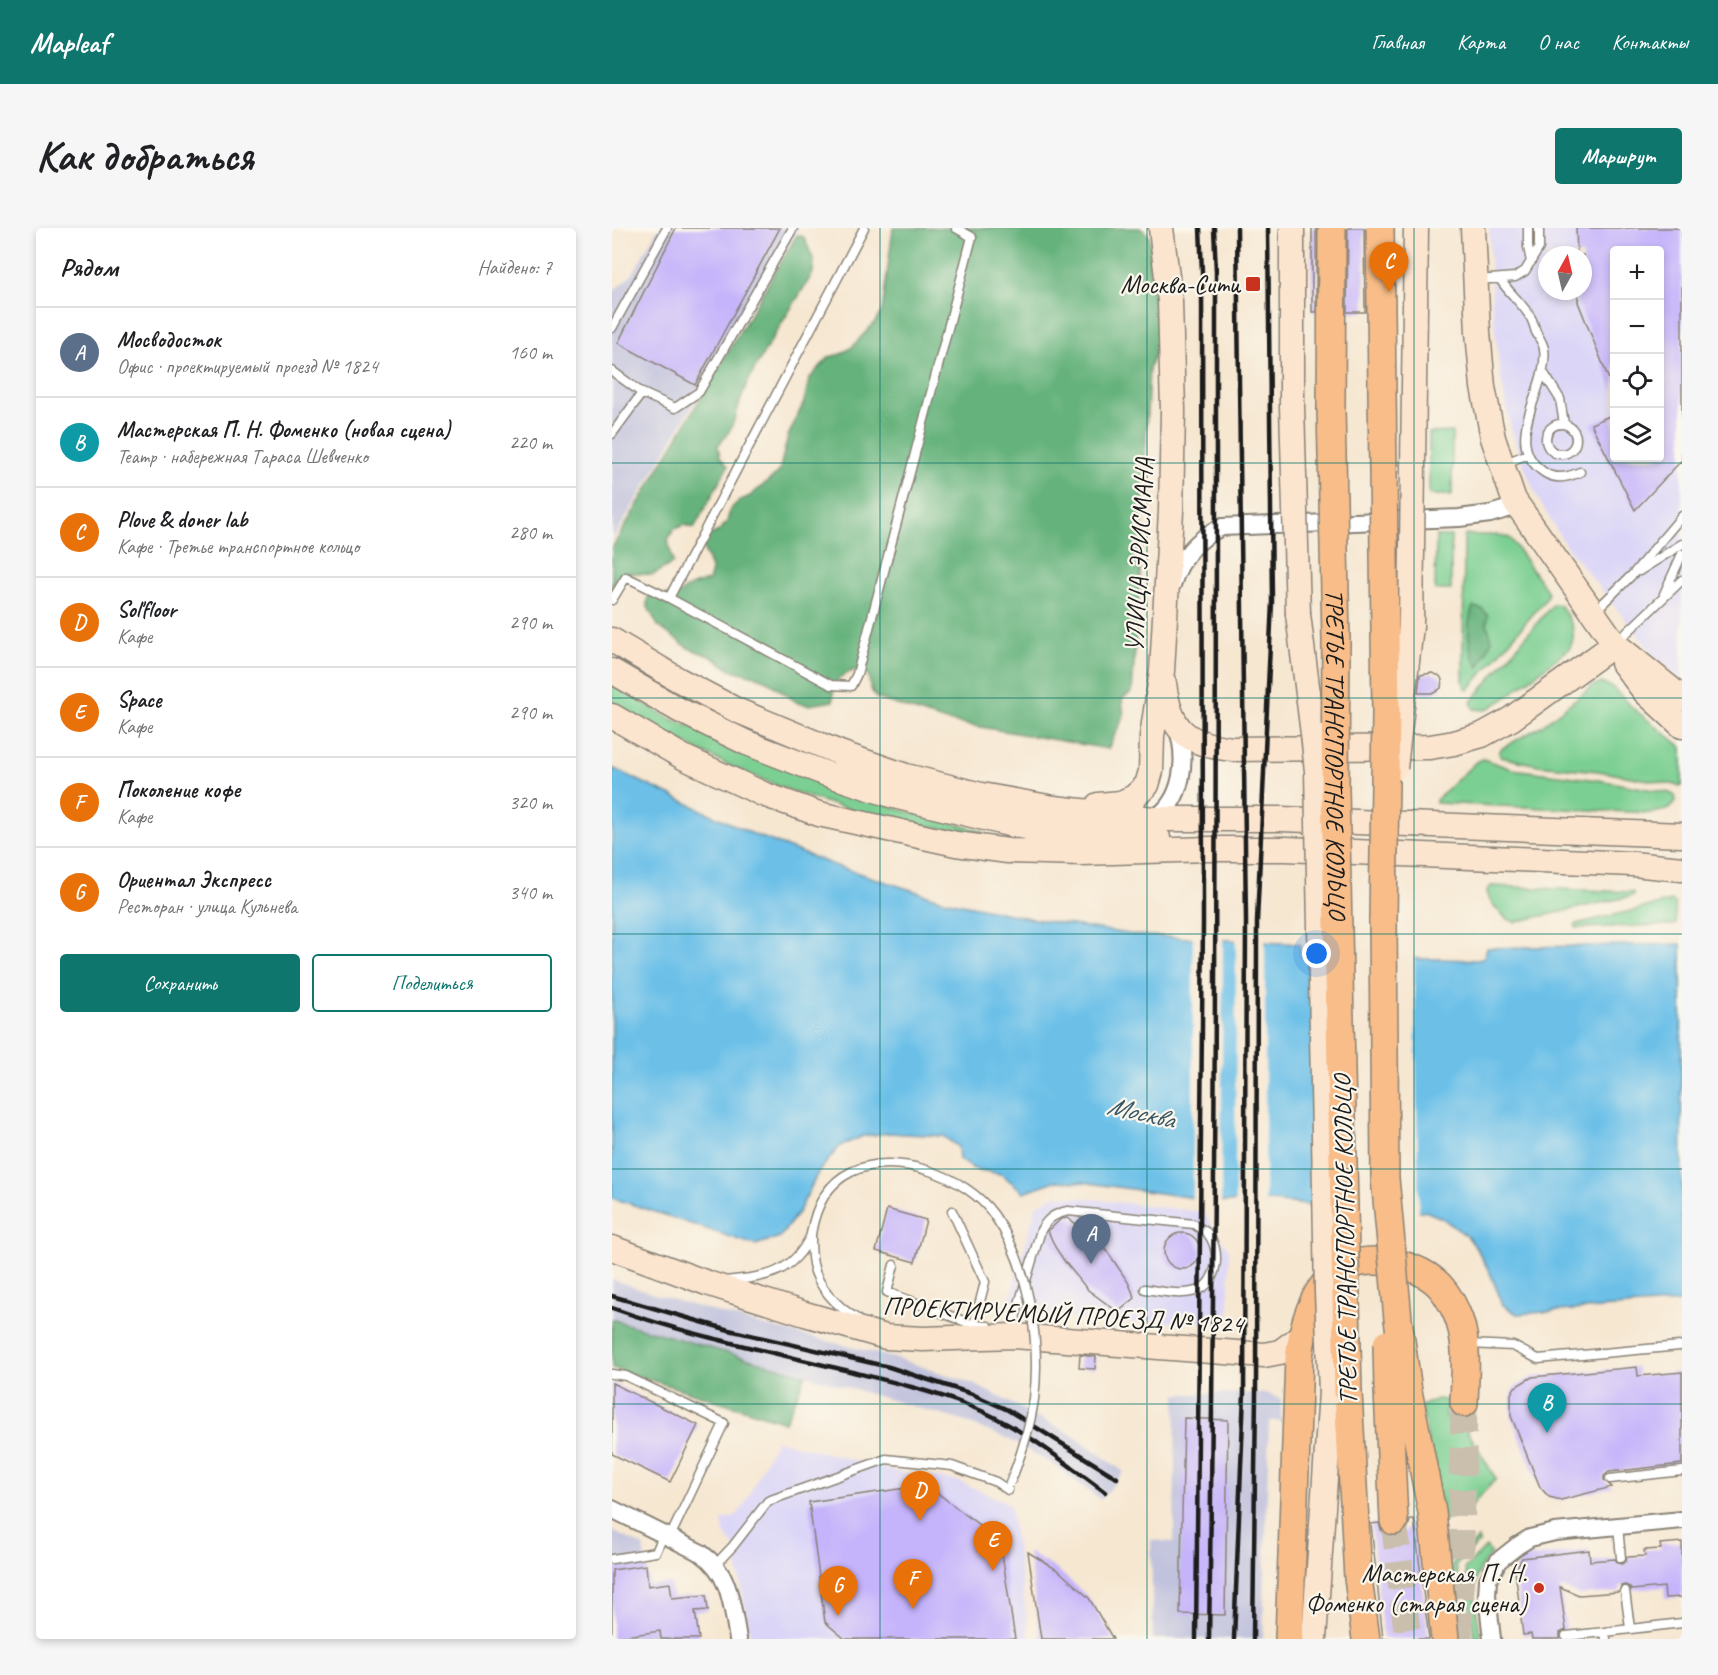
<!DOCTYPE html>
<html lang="ru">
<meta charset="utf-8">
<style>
:root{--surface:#fff;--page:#f6f6f6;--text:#202124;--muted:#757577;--line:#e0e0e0;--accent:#0f766e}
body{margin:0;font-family:Caveat,sans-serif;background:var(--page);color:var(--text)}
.controls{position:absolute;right:18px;top:18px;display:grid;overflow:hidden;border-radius:6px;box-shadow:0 3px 9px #0003}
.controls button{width:54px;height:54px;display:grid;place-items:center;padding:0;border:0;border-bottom:2px solid var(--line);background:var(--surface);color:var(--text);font:30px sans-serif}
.compass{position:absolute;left:926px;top:18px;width:54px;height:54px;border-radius:50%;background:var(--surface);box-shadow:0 3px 9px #0003;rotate:8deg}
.you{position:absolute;left:705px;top:726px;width:21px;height:21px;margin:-15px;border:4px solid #fff;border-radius:50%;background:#1a73e8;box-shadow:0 0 0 9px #1a73e833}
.badge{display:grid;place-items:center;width:39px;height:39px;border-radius:50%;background:var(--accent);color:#fff;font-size:20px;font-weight:700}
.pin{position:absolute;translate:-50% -50px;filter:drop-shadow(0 2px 3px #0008)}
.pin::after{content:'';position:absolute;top:32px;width:21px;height:18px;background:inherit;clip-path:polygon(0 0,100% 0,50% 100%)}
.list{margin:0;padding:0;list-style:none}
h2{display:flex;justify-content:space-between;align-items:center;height:78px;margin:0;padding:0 24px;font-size:26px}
h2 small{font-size:20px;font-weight:400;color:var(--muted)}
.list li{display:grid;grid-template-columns:39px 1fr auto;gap:18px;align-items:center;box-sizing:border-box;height:90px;padding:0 24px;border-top:2px solid var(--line)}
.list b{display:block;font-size:22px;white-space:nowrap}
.list p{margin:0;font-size:20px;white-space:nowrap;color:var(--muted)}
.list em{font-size:20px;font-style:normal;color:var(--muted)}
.actions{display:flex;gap:12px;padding:18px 24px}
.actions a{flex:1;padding:14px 0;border:2px solid var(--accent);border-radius:6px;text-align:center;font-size:21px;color:var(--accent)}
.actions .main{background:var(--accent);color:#fff}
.icon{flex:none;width:33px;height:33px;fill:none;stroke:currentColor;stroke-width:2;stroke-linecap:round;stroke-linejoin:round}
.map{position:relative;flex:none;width:1070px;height:1411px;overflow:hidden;border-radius:6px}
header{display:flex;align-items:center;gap:36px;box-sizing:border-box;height:84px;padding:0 30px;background:var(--accent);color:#fff}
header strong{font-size:28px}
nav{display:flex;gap:33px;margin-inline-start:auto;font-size:21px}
.intro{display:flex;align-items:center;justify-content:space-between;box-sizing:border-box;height:144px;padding:0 36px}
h1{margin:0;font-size:42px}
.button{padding:15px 27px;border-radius:6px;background:var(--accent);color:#fff;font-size:21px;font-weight:700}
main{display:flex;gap:36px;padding:0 36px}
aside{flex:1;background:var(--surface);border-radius:6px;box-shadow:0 3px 9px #0003}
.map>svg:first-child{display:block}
.built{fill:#dbd6f7;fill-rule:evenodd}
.industrial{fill:#c1c2dd}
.green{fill:#7ccf92;stroke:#4c7657;stroke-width:1.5}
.forest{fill:#65b27c;stroke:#40674c;stroke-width:1.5}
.water{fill:#6cc0e8;stroke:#446e82;stroke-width:1.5}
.pier{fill:#f6e7d1}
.building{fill:#c5b3fb}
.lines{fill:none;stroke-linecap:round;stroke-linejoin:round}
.primary-tunnel{stroke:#cabead;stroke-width:27;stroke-dasharray:27 14;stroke-linecap:butt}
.lane-casing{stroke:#898276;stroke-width:11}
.street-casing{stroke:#898276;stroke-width:20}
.secondary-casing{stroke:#898276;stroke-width:27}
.primary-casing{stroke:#898276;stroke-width:30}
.lane{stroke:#fff;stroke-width:8}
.street{stroke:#fff;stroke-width:16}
.secondary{stroke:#fce5cf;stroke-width:24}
.primary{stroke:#f8bd88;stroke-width:27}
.rail{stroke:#1c1c1c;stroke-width:4.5}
.lane-bridge-casing{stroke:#898276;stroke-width:11;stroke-linecap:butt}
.secondary-bridge-casing{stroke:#898276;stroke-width:27;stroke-linecap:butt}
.primary-bridge-casing{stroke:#898276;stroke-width:30;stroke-linecap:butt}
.lane-bridge{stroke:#fff;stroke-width:8}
.secondary-bridge{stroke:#fce5cf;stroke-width:24}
.primary-bridge{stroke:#f8bd88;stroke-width:27}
.grid{fill:none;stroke:#0f766e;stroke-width:1.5;stroke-opacity:0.55}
.poi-dot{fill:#c8321e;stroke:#fbf7ec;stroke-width:2}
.labels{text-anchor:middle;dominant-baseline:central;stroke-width:4.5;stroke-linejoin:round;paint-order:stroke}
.poi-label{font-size:26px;fill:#1c1c1c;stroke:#fbf7ec;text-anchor:end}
.street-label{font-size:26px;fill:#1c1c1c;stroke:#fbf7ec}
.water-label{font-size:27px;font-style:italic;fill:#385563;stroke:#fbf7ec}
</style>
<header>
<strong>Mapleaf</strong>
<nav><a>Главная</a><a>Карта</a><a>О нас</a><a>Контакты</a></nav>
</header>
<div class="intro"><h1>Как добраться</h1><a class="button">Маршрут</a></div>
<main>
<aside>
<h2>Рядом<small>Найдено: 7</small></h2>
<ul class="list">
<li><span class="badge" style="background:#5c6f8a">A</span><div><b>Мосводосток</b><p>Офис · проектируемый проезд № 1824</p></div><em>160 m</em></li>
<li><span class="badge" style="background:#0f9aa8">B</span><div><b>Мастерская П. Н. Фоменко (новая сцена)</b><p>Театр · набережная Тараса Шевченко</p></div><em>220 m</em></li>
<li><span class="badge" style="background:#e8710a">C</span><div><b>Plove &amp; doner lab</b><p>Кафе · Третье транспортное кольцо</p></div><em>280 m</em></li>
<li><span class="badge" style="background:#e8710a">D</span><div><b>Sol'floor</b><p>Кафе</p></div><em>290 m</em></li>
<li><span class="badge" style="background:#e8710a">E</span><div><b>Space</b><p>Кафе</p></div><em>290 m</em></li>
<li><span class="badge" style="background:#e8710a">F</span><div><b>Поколение кофе</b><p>Кафе</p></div><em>320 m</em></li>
<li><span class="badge" style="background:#e8710a">G</span><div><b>Ориентал Экспресс</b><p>Ресторан · улица Кульнева</p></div><em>340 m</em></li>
</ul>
<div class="actions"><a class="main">Сохранить</a><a>Поделиться</a></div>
</aside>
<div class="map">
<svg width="1070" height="1411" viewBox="0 0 1070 1411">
<rect width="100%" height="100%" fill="#fbf7ec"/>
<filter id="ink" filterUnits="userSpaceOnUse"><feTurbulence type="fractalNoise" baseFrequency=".0167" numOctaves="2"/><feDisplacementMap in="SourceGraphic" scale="12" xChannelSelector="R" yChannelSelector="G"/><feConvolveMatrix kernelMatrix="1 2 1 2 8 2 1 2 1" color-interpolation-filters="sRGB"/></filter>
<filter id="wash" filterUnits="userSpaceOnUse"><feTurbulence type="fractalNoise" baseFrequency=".008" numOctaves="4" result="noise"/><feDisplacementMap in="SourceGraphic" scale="24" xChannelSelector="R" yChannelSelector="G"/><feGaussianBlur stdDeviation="1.35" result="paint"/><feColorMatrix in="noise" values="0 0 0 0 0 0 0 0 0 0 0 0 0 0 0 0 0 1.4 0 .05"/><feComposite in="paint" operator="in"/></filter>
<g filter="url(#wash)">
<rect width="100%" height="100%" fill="#f6e7d1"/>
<path class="built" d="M877 0H1070V453L1046 432 954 318 926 271 917 251 899 201 888 146 880 75ZM1002 22H1048V230H1002ZM935 27H971V63H935Z
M443 967 591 984 617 1022V1093L514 1095 394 1084 424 978Z
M164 1212 288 1244 346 1253 398 1276 418 1411H139L125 1337 128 1326 112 1305 110 1292 122 1289 130 1281Z"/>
<path class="industrial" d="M46 0H186L0 313V64L20 47Z
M0 1051 38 1065 142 1095 287 1131 362 1156 461 1207 512 1244 489 1272 439 1235 398 1212 351 1193 0 1091Z
M653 1165 669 1171V1193H657L651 1411H541L539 1312 562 1314 564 1166Z
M0 1303 31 1318 37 1358 58 1355 60 1370 81 1367 96 1382 83 1384 87 1411H0Z"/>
<path class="green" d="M840 204V267H817V205Z
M854 307H885L898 310 936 364 934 371 856 462 853 460 851 453 852 309Z
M824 308H839V362H823Z
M941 376 948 377C958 392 967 403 957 421L892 471 874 482 862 481 859 474Z
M989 455 1000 459 1022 481 1070 519V558L986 543 926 537 889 529 887 525 889 521 929 498 982 457Z
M0 457 57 490 286 581 371 603V607C312 598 254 588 197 569 128 546 62 512 0 474Z
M871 531 900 541 986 552 1058 565 1063 568 1064 573C1058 583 1049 584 1038 585L824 575V572L864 534Z
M879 658 1020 664 1022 666 1020 668 903 694C892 691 875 674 875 662Z
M1060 673 1063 675 1064 696 1062 697 965 700 963 698 964 696Z
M825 1171 835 1172 833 1188 855 1192 854 1201 884 1251 858 1279 832 1293 809 1178Z
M866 1311 868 1314 844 1337 853 1411H844L839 1337Z
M874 1319 880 1326C853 1350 865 1379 869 1411H862L853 1340Z"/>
<path class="forest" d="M281 0H528L538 8V46L543 71 547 117 537 140 528 349 520 464 510 471 512 488 496 521 334 493 264 470 258 460 257 448 248 441C229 445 220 454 221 473L197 477 186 475 155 453 143 448 120 442 100 429 76 420 46 398 35 377 36 368 39 366 64 368C74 359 83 355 97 353L100 343 91 319 95 308 107 303 115 294 118 282 127 273 138 268 167 244 176 208 192 174 197 151 217 129 229 126 239 120 263 94 270 83Z
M185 7 192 9 202 33 201 45C179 81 154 118 135 156 124 178 126 198 106 217L108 229 116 238 82 300 73 297 62 301 56 312 61 335 41 347 17 345 6 348 3 353 0 365V320Z
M861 379 870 381 876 387 875 396 880 412 867 439C855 425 854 396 861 379Z
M0 1091 14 1096 194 1147 173 1194 0 1140Z"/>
<path class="water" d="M0 540 141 606 227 639 331 672 416 690 523 707 688 716V728L867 732 872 729 875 720 1069 716 1070 1074 905 1086 891 1077 879 1047 865 1021 856 1009 830 990 813 983 740 981 658 973 611 974 470 954 443 953 412 964 389 946 362 941 347 931 346 919 331 908 277 905 251 908 228 918 207 943 187 983 168 1009 143 1017 0 970Z"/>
<path class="pier" d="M581 707 611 709 609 977 581 971Z
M624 709 653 711V977L623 978Z
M698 726 802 728 807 986 739 984Z"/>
<g id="blocks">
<path class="building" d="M64 0H168L83 157 6 115Z
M700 0H704V84H700Z
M736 0H752L753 84H735Z
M964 0H1070V232L1023 282 979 196 1002 186V230H1047V22H1002V164L966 74V63H971V27H965Z
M820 445 828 448 830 452 829 460 822 465H806L808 447Z
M275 981 314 992 303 1034 264 1023Z
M456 990 483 1010 495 1023 516 1054 523 1070 506 1084 476 1062 453 1034 443 1019 436 1003 449 991Z
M552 1023a18 18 0 1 1 36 0a18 18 0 1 1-36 0Z
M468 1127 484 1129 483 1141 467 1140Z
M1025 1139 1026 1148 1070 1144V1236L997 1244 992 1248V1252L1000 1259 949 1272 937 1269 928 1259 899 1188V1166L903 1159 920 1149Z
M0 1155 86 1197 58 1254 0 1226Z
M572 1190 616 1192 613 1387 568 1386Z
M315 1257 388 1313 403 1411H233L213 1394 197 1274Z
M802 1291 817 1411H771L759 1296 767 1295 769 1302 774 1307 783 1309 791 1306 796 1300 798 1292Z
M1070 1314V1369L1053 1370 1052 1359 1019 1362 1018 1359 1013 1357 1009 1358 1007 1364 967 1367 948 1359 954 1402 948 1405V1411H920L919 1406 911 1407 903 1342 910 1330 977 1322 978 1333 1003 1331 1006 1335 1010 1336 1014 1333 1015 1329 1033 1328 1032 1322 1049 1321 1048 1316Z
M416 1324 447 1343 477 1370 501 1411H429Z
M34 1337 36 1358 58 1355 60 1370 94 1367 96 1382 83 1383 87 1411H49L48 1403 0 1410V1342Z"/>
</g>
</g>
<g filter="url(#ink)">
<use href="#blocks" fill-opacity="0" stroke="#898276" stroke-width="1.5"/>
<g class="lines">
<path class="primary-tunnel" d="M782 1293 796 1411
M847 1411 852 1175"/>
<g class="lane-casing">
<path id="lane" d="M916 0V19L919 34
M888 51C896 64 909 74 917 87 921 92 922 98 924 104 927 109 931 115 932 121 938 160 886 215 933 245 944 252 957 249 968 244
M866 52 903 49 913 43 927 20V0
M0 100 55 0
M0 143 30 165 0 206
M931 144 948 171 952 196
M30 165 63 180 87 164 181 0
M934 211a15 15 0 1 1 30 0a15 15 0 1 1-30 0Z
M891 236 916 226
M1027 343 1070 316
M1052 366 1070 326
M57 370 252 0
M0 372 14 349 57 370 219 457 239 458 245 446 360 9 344 0
M982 384 1021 346 1070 288
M1005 414 1070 352
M340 983 373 1054 362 1097
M199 1006C199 1016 199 1026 201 1036 205 1059 226 1079 245 1091
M282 1037 275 1064 362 1097 376 1098
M113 1053C153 1049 180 1047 199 1007
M402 1105 404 1086 429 1002C436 990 442 986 456 983L582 996C585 999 590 1001 594 1004 610 1019 607 1056 584 1063 568 1068 548 1063 533 1061
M856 1116 901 1118 926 1131 1068 1118
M0 1146 14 1148 112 1195 58 1309
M998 1251 1070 1243
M1006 1298 1009 1330
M0 1331 44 1324 52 1306
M103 1337 121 1318 156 1273 274 1231 340 1238 384 1254 396 1262
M1013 1363 1018 1400
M954 1408 993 1404
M994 1411 993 1404 1070 1395"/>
</g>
<g class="street-casing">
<path id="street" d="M560 357C568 330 584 311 610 299L847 290 878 286 905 278
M538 593C573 575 576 528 564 496
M0 1281 89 1325C119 1346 120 1378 126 1411
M880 1411 875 1367 876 1352 886 1333 905 1318 918 1310 943 1304 1070 1292"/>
</g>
<g class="secondary-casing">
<path id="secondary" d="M861 0 866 104 871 159 881 210 902 272 1003 416 1070 470
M686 386 701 506
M0 412 67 452 124 482 228 525 294 548 369 567 442 580 542 591H670L1070 607
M1011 435 1033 464 1070 498
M0 443 67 482 135 515 212 545 282 568 401 597 451 604 546 610
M552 455C558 503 574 516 621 521L818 519 842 515 870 507 899 491 1003 416
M0 488 71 529 151 566 207 586 344 616 396 623 469 625 597 621H674L1021 636 1070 641
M486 577 509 575 522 569 535 557 539 543 540 508 550 443 559 283 561 183 558 73 549 0
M0 1020 95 1055 193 1086 274 1109 311 1111 402 1108 652 1127 668 1124 690 1108
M702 1411 719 1164"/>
</g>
<g class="primary-casing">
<path id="primary" d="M771 692 773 950
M776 1163 782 1293
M796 1163 820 1284 833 1411
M736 1164 746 1350 754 1411
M677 1411 687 1130C690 1103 698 1070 718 1050 743 1024 793 1031 820 1051 830 1058 839 1072 844 1084 857 1111 853 1145 852 1175"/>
</g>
<use href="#lane" class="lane"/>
<use href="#street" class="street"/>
<use href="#secondary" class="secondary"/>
<use href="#primary" class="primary"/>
<path class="rail" d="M0 1068 117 1102 277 1139 360 1166 396 1182 505 1250
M0 1080C76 1107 155 1123 233 1142 273 1152 316 1162 355 1177 406 1196 449 1232 493 1264
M584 1411 591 694 590 44 588 0
M597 1411C604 955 604 500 604 44L602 0
M622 1411 632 1165 634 693 625 0
M641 1411 644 1165 645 693 660 374 656 0"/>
<g class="lane-bridge-casing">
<path id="lane-bridge" d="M199 1006C203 981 214 956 239 944 283 922 355 948 382 987 417 1036 429 1113 422 1171 418 1200 409 1228 398 1255"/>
</g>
<g class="secondary-bridge-casing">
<path id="secondary-bridge" d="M680 0V178L686 386
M701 506 705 543 715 1064 719 1164
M783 540 799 398 804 0"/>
</g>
<g class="primary-bridge-casing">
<g id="primary-bridge">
<path id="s1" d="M720 0 719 180 724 412 723 562 736 1164"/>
<path d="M768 0 774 485 771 692"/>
<path d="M773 950 786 1091 796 1163"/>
<path d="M775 1116 776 1163"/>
</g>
</g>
<use href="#lane-bridge" class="lane-bridge"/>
<use href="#secondary-bridge" class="secondary-bridge"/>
<use href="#primary-bridge" class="primary-bridge"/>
</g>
</g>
<path class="grid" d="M268 0V1411M535 0V1411M802 0V1411M0 235H1070M0 470H1070M0 706H1070M0 941H1070M0 1176H1070"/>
<g class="poi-dot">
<rect x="633" y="48" width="16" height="16" rx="3"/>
<circle cx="927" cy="1360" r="6"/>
</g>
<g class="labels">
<g class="poi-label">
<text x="628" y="56">Москва-Сити</text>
<text x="915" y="1345">Мастерская П. Н.<tspan x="915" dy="30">Фоменко (старая сцена)</tspan></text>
</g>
<g class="street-label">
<text transform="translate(527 327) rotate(-87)">УЛИЦА ЭРИСМАНА</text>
<text stroke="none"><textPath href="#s1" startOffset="526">ТРЕТЬЕ ТРАНСПОРТНОЕ КОЛЬЦО</textPath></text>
<text transform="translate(733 1012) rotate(-91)">ТРЕТЬЕ ТРАНСПОРТНОЕ КОЛЬЦО</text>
<text transform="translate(451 1087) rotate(3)">ПРОЕКТИРУЕМЫЙ ПРОЕЗД № 1824</text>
</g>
<g class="water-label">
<text transform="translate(529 884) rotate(13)">Москва</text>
</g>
</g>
</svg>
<div class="controls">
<button>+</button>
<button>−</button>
<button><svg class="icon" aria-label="locate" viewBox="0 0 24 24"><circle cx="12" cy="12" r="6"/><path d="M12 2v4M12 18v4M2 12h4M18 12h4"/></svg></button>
<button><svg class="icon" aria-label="layers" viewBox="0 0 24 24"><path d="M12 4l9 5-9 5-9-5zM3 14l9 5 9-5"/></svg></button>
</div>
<svg class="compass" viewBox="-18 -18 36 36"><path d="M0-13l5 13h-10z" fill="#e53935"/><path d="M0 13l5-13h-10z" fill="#757577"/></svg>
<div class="you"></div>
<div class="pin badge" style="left:479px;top:1036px;background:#5c6f8a">A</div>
<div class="pin badge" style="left:935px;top:1205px;background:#0f9aa8">B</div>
<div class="pin badge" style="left:777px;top:64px;background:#e8710a">C</div>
<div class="pin badge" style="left:308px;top:1293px;background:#e8710a">D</div>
<div class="pin badge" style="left:381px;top:1343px;background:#e8710a">E</div>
<div class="pin badge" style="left:301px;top:1381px;background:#e8710a">F</div>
<div class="pin badge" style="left:226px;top:1388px;background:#e8710a">G</div>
</div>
</main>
